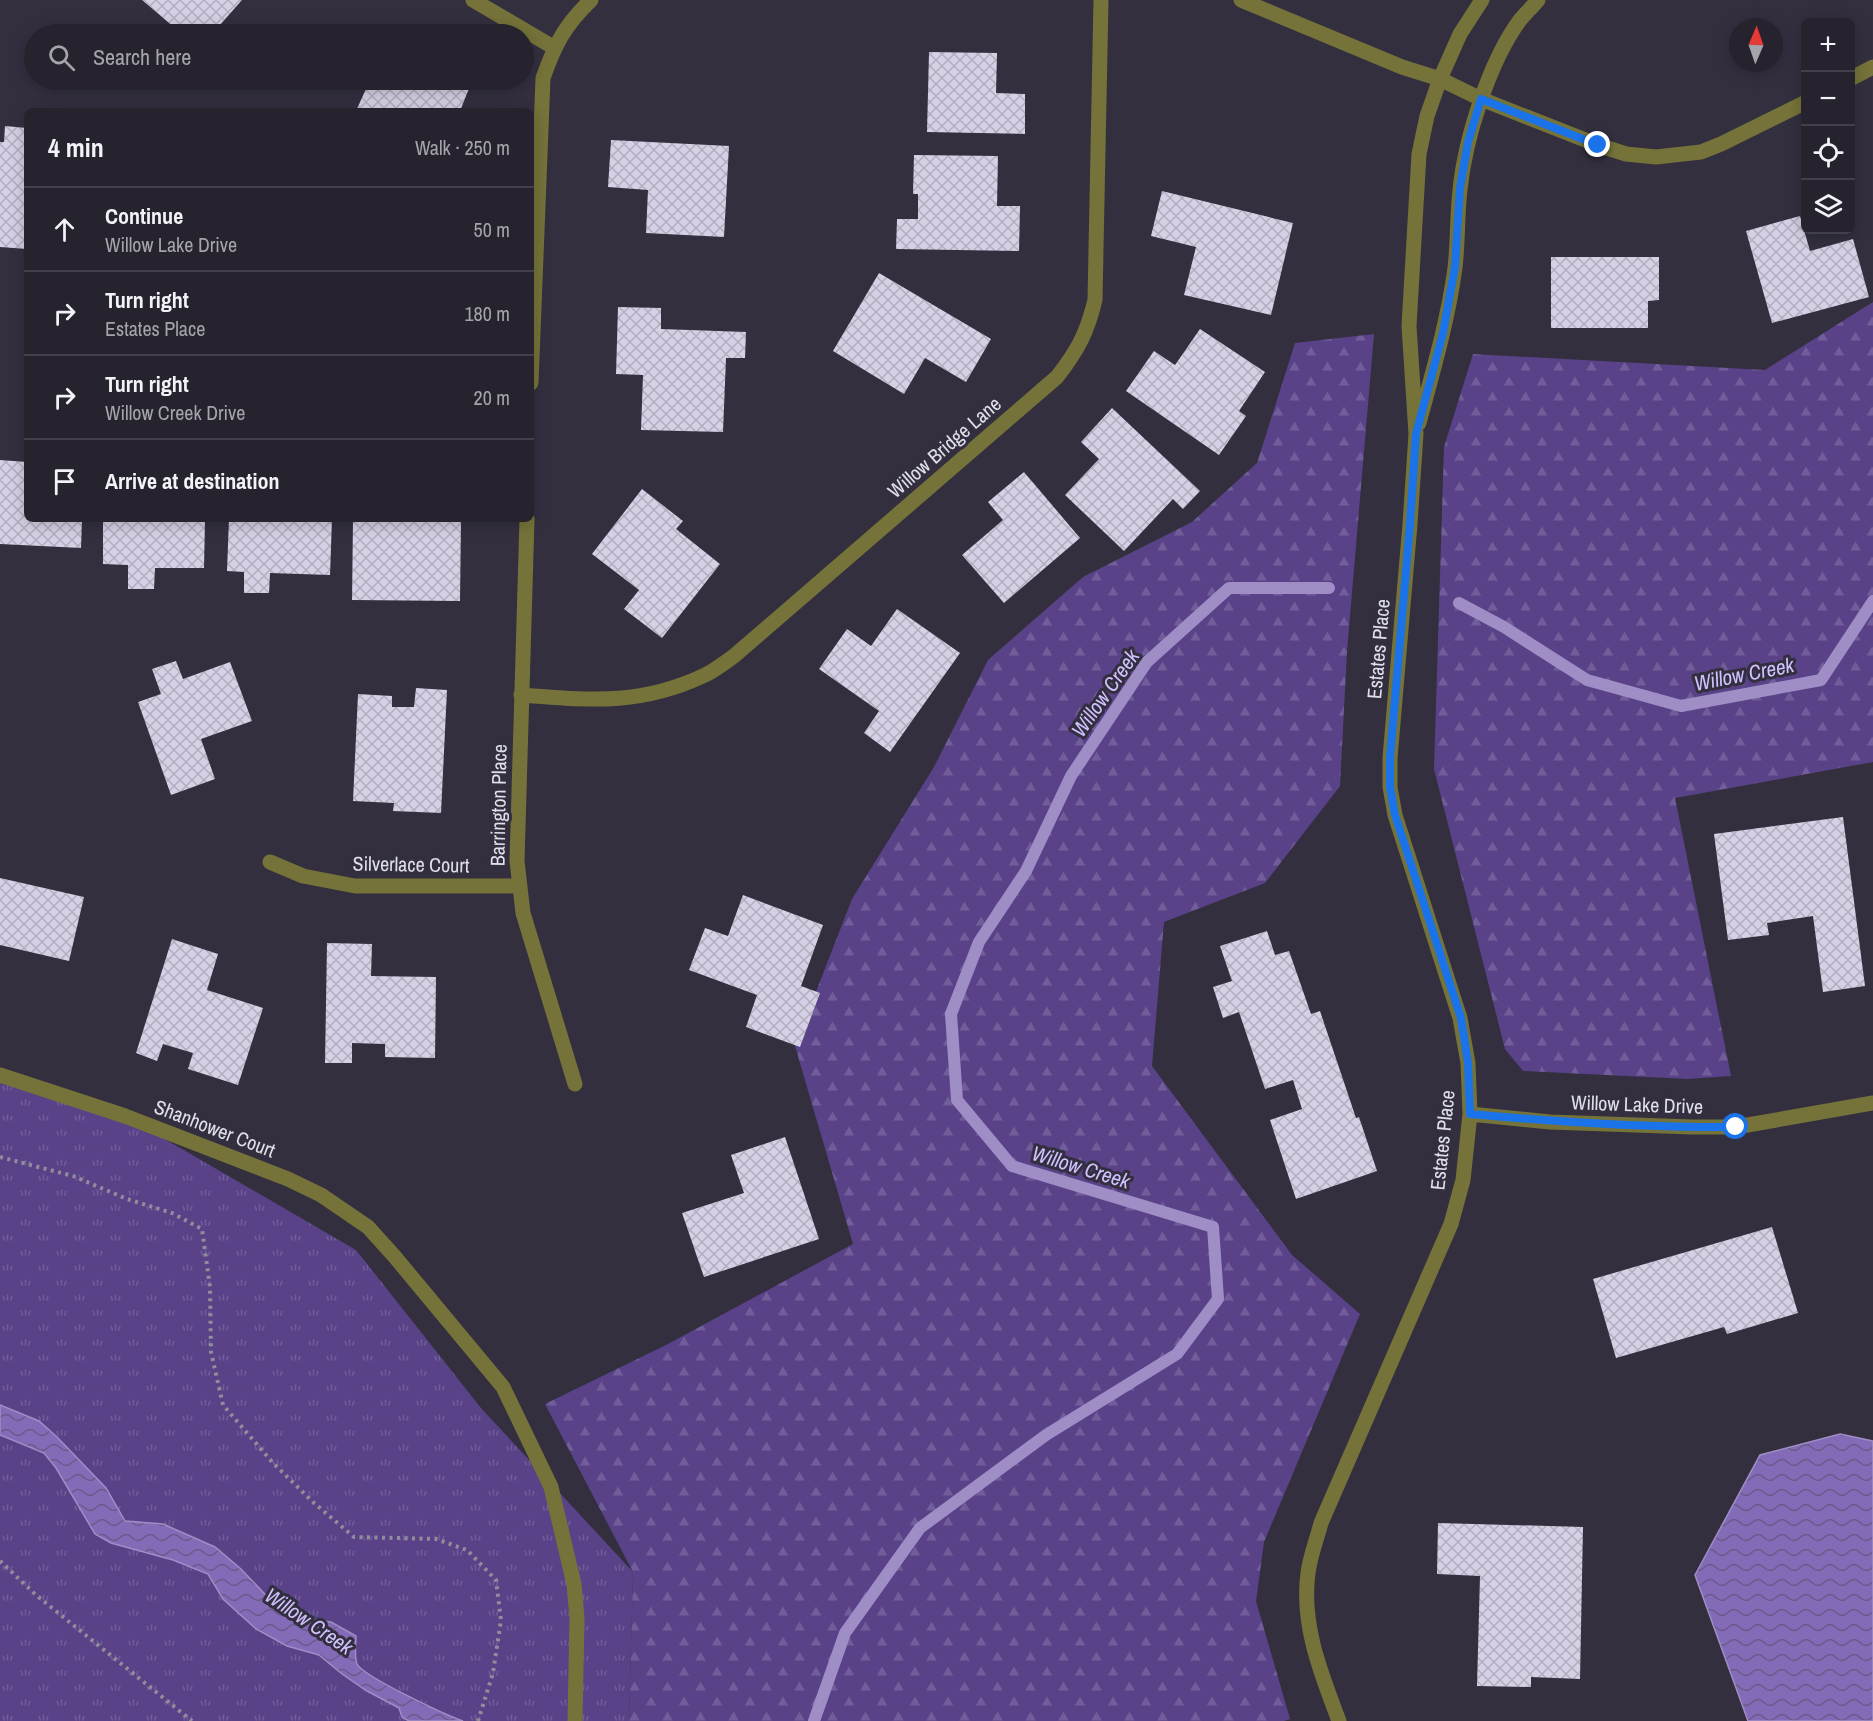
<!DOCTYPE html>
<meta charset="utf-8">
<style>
:root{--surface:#26232f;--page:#2e2b37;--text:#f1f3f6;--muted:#a4a4aa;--line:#42404b}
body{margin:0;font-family:"Archivo Narrow",sans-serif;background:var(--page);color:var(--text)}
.controls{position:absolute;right:18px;top:18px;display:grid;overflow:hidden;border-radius:9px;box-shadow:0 3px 15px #0003}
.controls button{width:54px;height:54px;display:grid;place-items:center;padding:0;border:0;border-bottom:2px solid var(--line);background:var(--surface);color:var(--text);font:30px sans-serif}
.compass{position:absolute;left:1729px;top:18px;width:54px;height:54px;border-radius:50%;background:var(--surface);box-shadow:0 3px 15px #0003;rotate:2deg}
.stop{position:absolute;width:18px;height:18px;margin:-14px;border:4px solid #1a73e8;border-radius:50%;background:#fff}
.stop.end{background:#1a73e8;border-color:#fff;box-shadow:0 2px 6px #0008}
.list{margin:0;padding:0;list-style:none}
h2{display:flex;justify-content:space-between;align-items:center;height:78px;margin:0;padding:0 24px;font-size:26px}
h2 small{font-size:20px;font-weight:400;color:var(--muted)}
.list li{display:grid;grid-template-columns:39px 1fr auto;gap:18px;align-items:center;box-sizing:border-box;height:84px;padding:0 24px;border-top:2px solid var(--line)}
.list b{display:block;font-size:22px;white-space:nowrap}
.list p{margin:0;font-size:20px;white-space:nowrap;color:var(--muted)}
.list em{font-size:20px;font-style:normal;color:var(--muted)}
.icon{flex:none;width:33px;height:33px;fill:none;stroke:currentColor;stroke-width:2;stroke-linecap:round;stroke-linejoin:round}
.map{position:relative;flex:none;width:1873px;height:1721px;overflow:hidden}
.search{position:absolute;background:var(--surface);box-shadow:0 3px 15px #0003;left:24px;top:24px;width:510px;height:66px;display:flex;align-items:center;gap:15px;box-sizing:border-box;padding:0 21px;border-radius:33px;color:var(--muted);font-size:22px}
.panel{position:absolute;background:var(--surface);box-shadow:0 3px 15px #0003;left:24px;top:108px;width:510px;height:414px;border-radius:9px}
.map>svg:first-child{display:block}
.grass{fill:url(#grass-tufts)}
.forest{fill:url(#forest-firs)}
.water{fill:url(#water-waves);stroke:#9f8ec6;stroke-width:1.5}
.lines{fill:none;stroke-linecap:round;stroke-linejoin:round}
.stream{stroke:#9f8ec6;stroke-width:12}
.building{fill:url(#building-cross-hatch)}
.path{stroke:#918e9a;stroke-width:4;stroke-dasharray:3 4.5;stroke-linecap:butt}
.minor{stroke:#757339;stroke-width:15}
.route{stroke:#1a73e8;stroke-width:8}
.labels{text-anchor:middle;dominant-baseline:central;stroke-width:6;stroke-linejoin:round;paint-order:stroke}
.street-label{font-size:20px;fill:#e1dfe9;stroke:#332f3f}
.water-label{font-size:21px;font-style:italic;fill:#d1c1ff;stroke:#332f3f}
</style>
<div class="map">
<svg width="1873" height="1721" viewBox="0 0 1873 1721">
<defs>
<pattern id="grass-tufts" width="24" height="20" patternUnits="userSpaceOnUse" patternTransform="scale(1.5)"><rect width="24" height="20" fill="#594288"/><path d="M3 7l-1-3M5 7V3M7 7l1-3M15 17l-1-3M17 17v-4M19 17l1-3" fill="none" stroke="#715d99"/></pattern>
<pattern id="forest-firs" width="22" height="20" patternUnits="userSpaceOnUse" patternTransform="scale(1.5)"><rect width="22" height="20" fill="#594288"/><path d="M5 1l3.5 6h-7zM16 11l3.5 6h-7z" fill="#715d99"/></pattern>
<pattern id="water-waves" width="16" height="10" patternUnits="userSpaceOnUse" patternTransform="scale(1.5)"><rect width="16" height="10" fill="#836bb7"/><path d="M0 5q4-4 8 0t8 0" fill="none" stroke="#6a5b8a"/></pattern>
<pattern id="building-cross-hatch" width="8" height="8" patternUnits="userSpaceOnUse" patternTransform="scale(1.5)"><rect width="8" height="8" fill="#d5d0e5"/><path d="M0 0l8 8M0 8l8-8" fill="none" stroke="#b1adbd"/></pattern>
</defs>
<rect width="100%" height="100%" fill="#332f3f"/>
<path class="grass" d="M0 1075 125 1116 356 1250 481 1408 633 1572 629 1721H0Z"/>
<path class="forest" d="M1873 302V762L1675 798 1731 1076 1688 1079 1523 1071 1505 1049 1434 769 1444 447 1473 354 1765 370Z
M1374 334 1347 651 1340 786 1265 883 1164 922 1152 1066 1292 1255 1360 1314 1264 1542 1256 1601 1290 1719 1284 1721H629L633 1572 545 1404 668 1344 853 1244 795 1046 852 899 934 767 988 660 1083 577 1192 522 1257 463 1295 343Z"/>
<path class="water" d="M0 1405 39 1421 57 1437 106 1488 125 1521 163 1524 215 1547 241 1569 278 1608 307 1619 331 1622 356 1636C356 1645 354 1656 357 1664 364 1677 446 1715 463 1721H409L402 1717 399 1708 367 1691 342 1674 319 1655 287 1646 256 1629 223 1599 208 1574 173 1560 111 1543 95 1534 56 1468 44 1453 0 1435Z
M1840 1434 1873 1441V1721H1748L1695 1575 1760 1455Z"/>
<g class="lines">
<path class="stream" d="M1459 603 1504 627 1587 680 1681 706 1821 680 1873 601
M814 1721 845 1633 920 1528 1046 1435 1177 1354 1218 1299 1213 1227 1012 1166 957 1100 951 1014 979 942 1026 871 1071 776 1147 662 1229 588H1329"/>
</g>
<path class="building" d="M142 0H242L212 34H182Z
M929 52 997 53 996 93 1025 94V134L927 132Z
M370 80H455L470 86 460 111H356Z
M5 126 27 128V249L0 247V142H4Z
M611 140 729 146 724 237 646 233 648 190 608 187Z
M914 155 998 156 997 206H1020L1019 251 896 249 897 219H918V194H913Z
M1162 191 1293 223 1271 315 1184 295 1196 247 1151 236Z
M1800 216 1810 251 1853 239 1869 297 1772 323 1746 231Z
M1551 257H1659V300L1648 301V328H1551Z
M879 273 991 339 966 382 925 358 904 394 833 351Z
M618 307 661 308V329L746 332 745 358H726L723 432 641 430 643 375 616 374Z
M1200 329 1265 372 1239 411 1246 416 1219 455 1126 391 1154 351 1175 365Z
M1112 408 1200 491 1183 509 1173 499 1124 551 1065 495 1099 459 1081 442Z
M0 460 27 462V519H82L81 548 0 544Z
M1024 472 1080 538 1004 603 962 555 1003 520 988 502Z
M642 489 683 521 676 529 720 564 662 638 624 609 639 590 592 554Z
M103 519H205L204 568H155L154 589H128V565L103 564Z
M229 519H332L330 575 270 573 269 593H244V572L227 571Z
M353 519H461L460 601 352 600Z
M897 609 960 653 890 752 864 733 879 711 819 669 847 629 871 646Z
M176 661 183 679 230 662 252 721 201 739 215 779 171 795 138 702 161 694 152 669Z
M416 688 447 690 441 813 393 811 394 803 353 801 358 694 392 696V707H414Z
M1843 817 1865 986 1823 992 1813 916 1767 923 1769 935 1728 940 1714 834Z
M0 878 84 897 69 961 0 945Z
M743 895 823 925 801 986 820 993 800 1047 746 1027 757 995 689 970 705 928 728 936Z
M1267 931 1275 955 1289 951 1311 1014 1320 1011 1356 1118 1359 1117 1377 1171 1296 1199 1270 1120 1302 1109 1293 1080 1265 1089 1239 1012 1223 1018 1213 987 1232 981 1220 946Z
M172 939 218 954 207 990 263 1008 238 1085 188 1069 193 1053 163 1044 157 1061 136 1053Z
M327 943 372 944 371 976 436 977 435 1058 385 1057V1044L352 1043V1063H325Z
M785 1137 819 1239 704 1277 682 1213 744 1193 731 1155Z
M1772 1227 1798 1313 1727 1334 1724 1327 1616 1358 1593 1279Z
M1438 1523 1583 1527 1580 1679 1531 1677V1687L1477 1686 1480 1576 1437 1574Z"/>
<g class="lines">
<path class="path" d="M0 1157 73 1176 127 1199 172 1213 202 1229 210 1287 211 1352 223 1405 273 1463 314 1503 354 1537 436 1539 467 1550 496 1580 501 1620 493 1673 478 1721
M0 1561 36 1595 192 1721"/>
<path class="minor" d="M473 0 553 47
M1241 0 1402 67 1440 79 1481 99 1598 145 1626 154 1656 157 1701 152 1721 144 1806 102
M1850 79 1873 67
M531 383 543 78C555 44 565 25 591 0
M1419 423C1433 371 1448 320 1455 268 1458 242 1457 216 1460 190 1465 139 1489 62 1520 20 1526 13 1532 7 1538 0
M527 519 517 861 523 913 575 1084
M521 695C590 700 638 706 703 676 714 671 724 663 734 656L1057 377C1078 350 1087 333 1095 300L1101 0
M270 862 303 876 355 886H518
M0 1075 125 1116 288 1179 321 1195 368 1227 395 1257 503 1387 551 1487 574 1584 577 1618 575 1721
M1470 1114 1550 1122 1692 1127H1736L1873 1103
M1339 1721C1321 1673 1301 1625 1308 1573 1310 1556 1317 1539 1321 1523L1451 1224 1463 1180 1470 1114 1468 1063 1460 1018 1395 815 1390 787V758L1410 524 1416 434 1409 326 1419 154 1427 116 1440 79 1460 34 1482 0"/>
</g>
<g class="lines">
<path class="route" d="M1598 145 1481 99 1468 142 1460 188 1455 267 1443 333 1416 434 1410 524 1390 758V787L1395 815 1461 1018 1468 1063 1470 1114C1558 1122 1647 1128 1736 1127"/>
</g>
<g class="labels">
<g class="street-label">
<text transform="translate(944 447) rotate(-41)">Willow Bridge Lane</text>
<text transform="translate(1378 649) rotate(-85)">Estates Place</text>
<text transform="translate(498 805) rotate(-89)">Barrington Place</text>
<text transform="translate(411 864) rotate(1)">Silverlace Court</text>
<text transform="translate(1637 1104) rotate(2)">Willow Lake Drive</text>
<text transform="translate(215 1128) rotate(21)">Shanhower Court</text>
<text transform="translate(1442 1140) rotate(-84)">Estates Place</text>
</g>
<g class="water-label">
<text transform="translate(1744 674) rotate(-11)">Willow Creek</text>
<text transform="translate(1105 693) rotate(-55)">Willow Creek</text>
<text transform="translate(1081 1167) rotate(17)">Willow Creek</text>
<text transform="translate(309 1621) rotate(34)">Willow Creek</text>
</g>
</g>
</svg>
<div class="controls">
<button>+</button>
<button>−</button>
<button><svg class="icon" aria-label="locate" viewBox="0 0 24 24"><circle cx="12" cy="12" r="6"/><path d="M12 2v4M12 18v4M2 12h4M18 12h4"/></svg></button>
<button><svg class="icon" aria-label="layers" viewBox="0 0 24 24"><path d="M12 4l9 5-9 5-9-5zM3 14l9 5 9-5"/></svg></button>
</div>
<svg class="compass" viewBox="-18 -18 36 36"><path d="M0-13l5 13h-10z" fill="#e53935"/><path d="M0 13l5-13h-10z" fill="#a4a4aa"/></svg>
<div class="stop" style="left:1736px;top:1127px"></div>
<div class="stop end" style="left:1598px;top:145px"></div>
<div class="search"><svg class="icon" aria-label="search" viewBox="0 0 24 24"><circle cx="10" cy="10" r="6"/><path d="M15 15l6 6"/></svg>Search here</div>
<section class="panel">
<h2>4 min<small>Walk · 250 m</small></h2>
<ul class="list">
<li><svg class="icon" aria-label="ahead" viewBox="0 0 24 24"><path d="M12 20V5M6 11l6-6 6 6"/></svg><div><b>Continue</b><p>Willow Lake Drive</p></div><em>50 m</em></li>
<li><svg class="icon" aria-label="right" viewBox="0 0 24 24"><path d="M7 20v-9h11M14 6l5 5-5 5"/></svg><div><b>Turn right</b><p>Estates Place</p></div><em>180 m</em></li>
<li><svg class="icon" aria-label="right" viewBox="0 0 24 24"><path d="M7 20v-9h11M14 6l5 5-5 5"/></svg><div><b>Turn right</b><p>Willow Creek Drive</p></div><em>20 m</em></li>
<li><svg class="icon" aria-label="arrive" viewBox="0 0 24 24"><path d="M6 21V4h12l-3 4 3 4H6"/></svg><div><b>Arrive at destination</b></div></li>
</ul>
</section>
</div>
